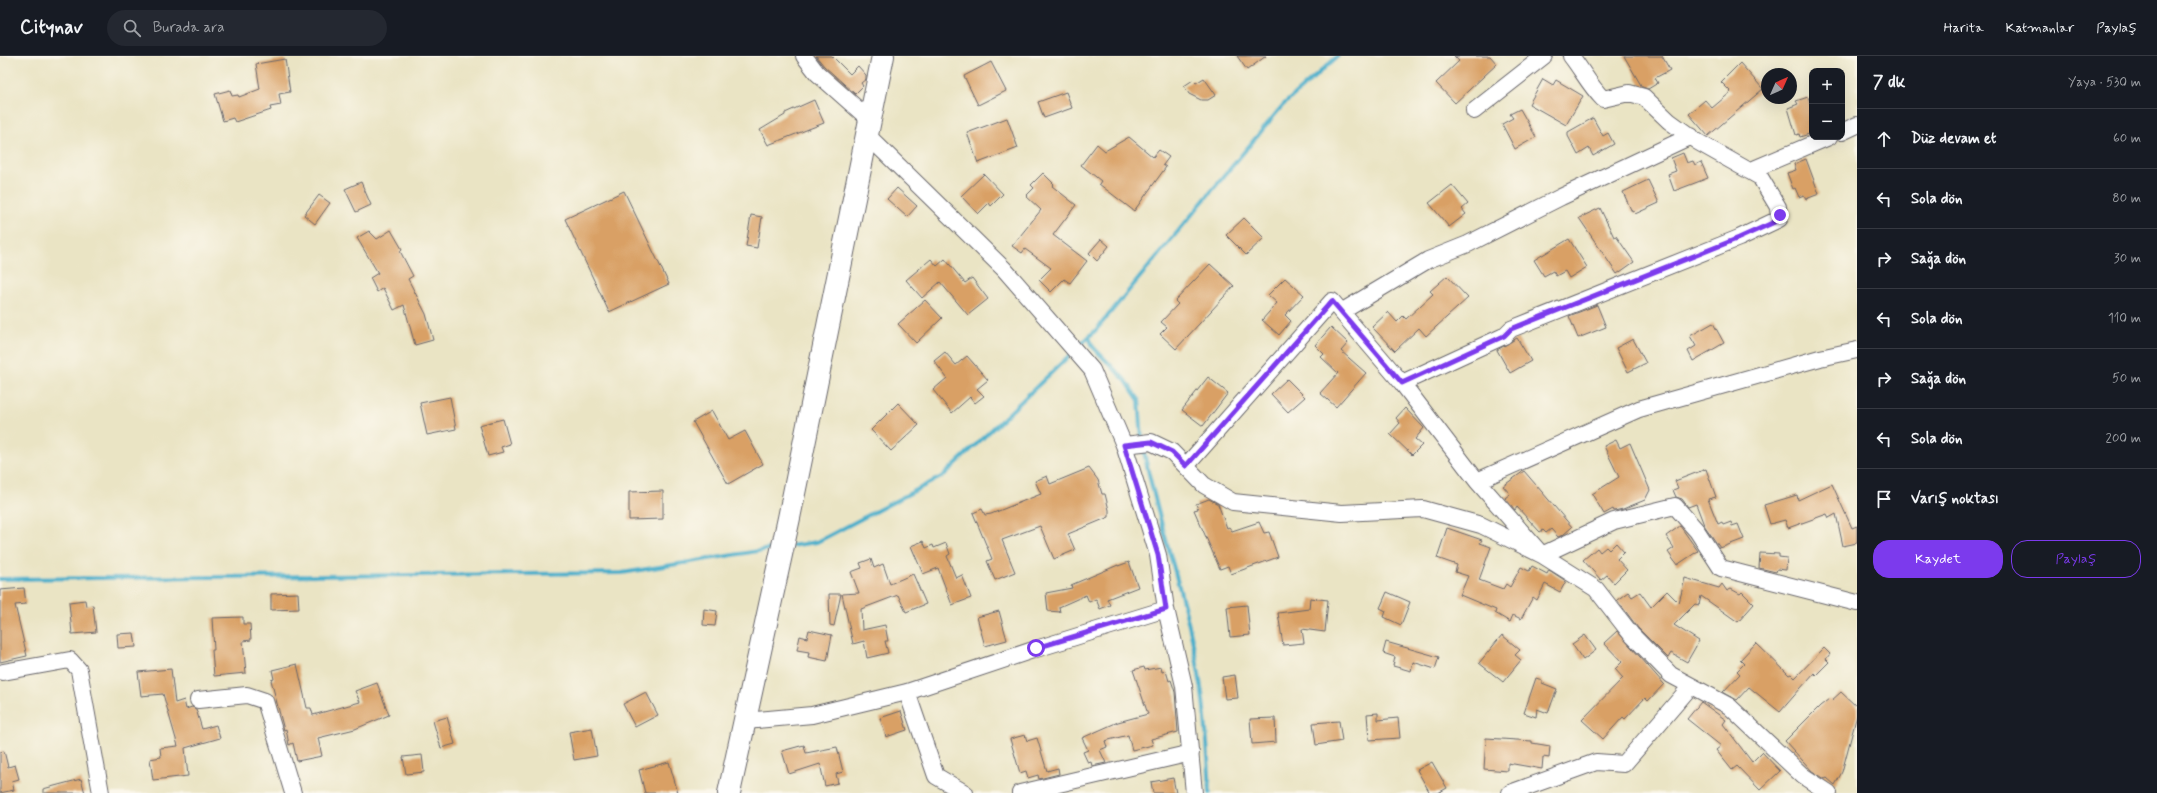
<!DOCTYPE html>
<html lang="tr">
<meta charset="utf-8">
<style>
:root{--surface:#171b24;--page:#242831;--text:#f1f3f6;--muted:#9ea1a6;--line:#363941;--accent:#7c3aed}
body{margin:0;font-family:Mynerve,sans-serif;background:var(--page);color:var(--text)}
.controls{position:absolute;right:12px;top:12px;display:grid;overflow:hidden;border-radius:8px;box-shadow:0 4px 16px #0002}
.controls button{width:36px;height:36px;display:grid;place-items:center;padding:0;border:0;border-bottom:1px solid var(--line);background:var(--surface);color:var(--text);font:20px sans-serif}
.compass{position:absolute;left:1761px;top:12px;width:36px;height:36px;border-radius:50%;background:var(--surface);box-shadow:0 4px 16px #0002;rotate:45deg}
.stop{position:absolute;width:12px;height:12px;margin:-9px;border:3px solid #7c3aed;border-radius:50%;background:#fff}
.stop.end{background:#7c3aed;border-color:#fff;box-shadow:0 1px 4px #0008}
.list{margin:0;padding:0;list-style:none}
h2{display:flex;justify-content:space-between;align-items:center;height:52px;margin:0;padding:0 16px;font-size:17px}
h2 small{font-size:13px;font-weight:400;color:var(--muted)}
.list li{display:grid;grid-template-columns:26px 1fr auto;gap:12px;align-items:center;box-sizing:border-box;height:60px;padding:0 16px;border-top:1px solid var(--line)}
.list b{display:block;font-size:15px;white-space:nowrap}
.list em{font-size:13px;font-style:normal;color:var(--muted)}
.actions{display:flex;gap:8px;padding:12px 16px}
.actions a{flex:1;padding:9px 0;border:1px solid var(--accent);border-radius:16px;text-align:center;font-size:14px;color:var(--accent)}
.actions .main{background:var(--accent);color:#fff}
.icon{flex:none;width:22px;height:22px;fill:none;stroke:currentColor;stroke-width:2;stroke-linecap:round;stroke-linejoin:round}
.map{position:relative;flex:none;width:1857px;height:737px;overflow:hidden}
header{display:flex;align-items:center;gap:24px;box-sizing:border-box;height:56px;padding:0 20px;background:var(--surface);border-bottom:1px solid var(--line)}
header strong{font-size:19px}
nav{display:flex;gap:22px;margin-inline-start:auto;font-size:14px}
.search{width:280px;height:36px;background:var(--page);display:flex;align-items:center;gap:10px;box-sizing:border-box;padding:0 14px;border-radius:22px;color:var(--muted);font-size:15px}
main{display:flex}
aside{flex:1;background:var(--surface)}
.map>svg:first-child{display:block}
.lines{fill:none;stroke-linecap:round;stroke-linejoin:round}
.stream{stroke:#4cafcb;stroke-width:4}
.building{fill:#d9a065}
.street-casing{stroke:#68666b;stroke-width:18}
.secondary-casing{stroke:#68666b;stroke-width:24}
.street{stroke:#fff;stroke-width:16}
.secondary{stroke:#fff;stroke-width:22}
.route{stroke:#7c3aed;stroke-width:5}
</style>
<header>
<strong>Citynav</strong>
<div class="search"><svg class="icon" aria-label="search" viewBox="0 0 24 24"><circle cx="10" cy="10" r="6"/><path d="M15 15l6 6"/></svg>Burada ara</div>
<nav><a>Harita</a><a>Katmanlar</a><a>Paylaş</a></nav>
</header>
<main>
<div class="map">
<svg width="1857" height="737" viewBox="0 0 1857 737">
<rect width="100%" height="100%" fill="#fbf7ec"/>
<filter id="ink" filterUnits="userSpaceOnUse"><feTurbulence type="fractalNoise" baseFrequency=".025" numOctaves="2"/><feDisplacementMap in="SourceGraphic" scale="8" xChannelSelector="R" yChannelSelector="G"/><feConvolveMatrix kernelMatrix="1 2 1 2 8 2 1 2 1" color-interpolation-filters="sRGB"/></filter>
<filter id="wash" filterUnits="userSpaceOnUse"><feTurbulence type="fractalNoise" baseFrequency=".012" numOctaves="4" result="noise"/><feDisplacementMap in="SourceGraphic" scale="16" xChannelSelector="R" yChannelSelector="G"/><feGaussianBlur stdDeviation="0.9" result="paint"/><feColorMatrix in="noise" values="0 0 0 0 0 0 0 0 0 0 0 0 0 0 0 0 0 1.4 0 .05"/><feComposite in="paint" operator="in"/></filter>
<g filter="url(#wash)">
<rect width="100%" height="100%" fill="#eae4c4"/>
<g class="lines">
<path class="stream" d="M1089 281 1093 291 1126 325 1139 344 1142 384
M1077 292 1096 274 1283 49 1338 0
M1143 391C1159 472 1189 549 1201 631 1207 666 1208 702 1210 737
M790 490 817 486 943 420 1072 297
M0 523 622 517 776 492"/>
</g>
<g id="blocks">
<path class="building" d="M816 0H832L850 18 858 10 866 19V23L861 27 863 30 855 38 824 10Z
M1237 0H1266L1247 14Z
M1454 0H1490L1497 8 1455 47 1436 27 1459 5Z
M1624 0H1662L1670 14 1655 22 1658 27 1648 33 1642 31Z
M285 3 290 36 279 38 281 49 270 51 271 54 235 66 233 62 223 65 215 38 230 34 232 40 238 39 239 41 260 33 256 8Z
M991 6 1006 35 978 49 964 20Z
M1740 7 1763 33 1708 80 1689 58 1705 44 1712 52 1731 36 1721 26Z
M1204 22 1216 39 1208 44H1201L1189 38 1184 30 1193 24 1196 27Z
M1543 23 1553 29 1556 24 1583 40 1566 69 1529 48Z
M1066 36 1072 52 1044 62 1038 46Z
M1808 41 1812 55V77L1800 81 1799 78 1796 79 1788 52 1798 48 1796 45Z
M814 44 824 67 768 89 760 74 785 59V57Z
M1520 53 1536 81 1515 93 1502 68 1513 62 1510 58Z
M1007 62 1018 92 978 107 967 77Z
M1593 62 1603 80 1608 77 1614 88 1593 100 1589 92 1578 99 1568 80V76Z
M1129 81 1153 101 1159 94 1169 101 1163 109 1166 111 1134 155 1099 128 1101 125 1081 109 1097 88 1105 95Z
M1683 97 1687 107 1693 105 1695 109 1701 106 1708 122 1674 135 1668 118 1676 115 1671 102Z
M1806 103 1819 138 1806 143 1804 139 1799 141 1795 132 1793 133 1787 117 1796 114 1794 108Z
M1043 117 1054 128 1052 130 1076 149 1053 179 1087 205 1070 227 1064 223 1051 236 1039 224 1051 212 1025 193 1022 197 1012 190 1041 154 1026 140 1034 132 1031 129Z
M984 118 1003 138 991 150 989 147 978 158 961 140Z
M1648 124 1659 147 1635 158 1634 155 1632 156 1623 136Z
M361 126 371 149 356 156 345 133Z
M1452 129 1468 148 1462 153 1466 158 1449 171 1429 147Z
M897 132 917 150 907 161 887 143Z
M624 135 669 228 609 256 565 163Z
M319 139 330 147 315 168 304 159Z
M1600 152 1614 181 1616 180 1634 206 1617 218 1579 162Z
M751 159 762 161 757 192 746 190Z
M1244 162 1264 182 1246 199 1226 179Z
M391 174 402 193 400 195 413 220 408 223 426 258 433 284 415 289 404 249 394 254 383 232 377 236 370 222 378 217 357 182 369 175 377 183Z
M1101 183 1109 190 1097 205 1089 197Z
M1569 183 1587 211 1569 222 1565 215 1556 220 1553 215 1544 220 1534 204Z
M931 203 937 210 945 203 965 227 972 222 988 243 968 259 940 226 922 242 906 224Z
M1210 208 1234 230 1176 293 1160 278 1167 271 1161 266 1178 248 1175 245Z
M1447 220 1468 242 1426 280 1419 272 1395 295 1372 271 1388 256 1397 266 1403 260 1406 263 1433 238 1430 235Z
M1285 222 1304 239 1285 259 1291 265 1279 279 1262 264 1277 247 1268 239Z
M925 244 942 262 916 287 898 268Z
M1597 249 1606 271 1578 282 1569 260Z
M1713 267 1724 287 1693 305 1688 295 1696 290 1690 280Z
M1331 271 1348 287 1341 295 1366 317 1336 351 1320 337 1338 317 1321 301 1324 298 1315 289Z
M1517 282 1531 305 1510 317 1497 294Z
M1633 283 1646 307 1628 316 1616 292Z
M945 296 956 309 967 300 988 324 977 333 984 340 975 347 970 341 952 357 933 334 947 322 934 305Z
M1208 321 1228 337 1203 370 1182 354Z
M1287 323 1305 341 1288 356 1271 338Z
M450 341 456 373 427 379 420 347Z
M898 347 919 369 891 395 871 374Z
M1405 352 1424 372 1415 383 1422 389 1412 399 1390 378 1400 367 1396 362Z
M712 355 728 384 745 375 763 408 728 428 693 366Z
M503 363 510 388 501 391 503 396 488 400 479 369Z
M1616 384 1620 392 1630 387 1650 434 1645 444 1623 453 1614 455 1613 453 1604 458 1592 438 1619 421 1604 390Z
M1089 412 1098 424 1102 438H1105L1109 454V461L1068 478 1075 494 1054 503 1040 470 1002 484 1015 516 995 524 987 505 992 503 973 457 982 453 985 459 991 458 1041 438 1035 425 1047 420 1050 428Z
M1706 413 1716 441 1708 443 1718 468 1722 466 1723 469 1731 466 1732 470 1738 468 1744 483 1720 492 1704 469 1696 448 1688 451 1682 443 1676 441 1673 434 1678 432 1675 425Z
M1524 415 1572 471 1563 479 1558 481 1551 473 1546 477 1543 474 1540 476 1517 451 1515 454 1505 442 1510 438 1503 430Z
M1832 428 1852 472 1857 470V487L1843 490 1836 458 1829 462 1827 458 1788 472 1785 464 1770 468 1764 449 1797 439 1798 444Z
M663 435V463L629 464V436Z
M1209 443 1218 448 1227 472 1229 471 1232 475 1259 466 1264 477 1269 476 1278 501 1231 518 1228 510 1220 513 1194 454 1198 453 1196 448Z
M1680 470 1698 495 1677 509 1668 496 1674 492 1666 480Z
M1447 472 1482 484 1480 487 1491 491 1479 524 1503 533 1506 528 1510 531 1521 511 1529 515 1532 510 1547 518 1549 514 1566 525 1560 536 1545 528 1537 544 1533 541 1521 563 1513 559 1510 566 1495 557 1496 554 1460 539 1468 520 1455 516 1457 509 1437 502Z
M923 485 926 492 933 489 934 492 946 487 950 498 947 500 956 522 962 519 971 542 952 549 938 512 923 518 911 490Z
M1616 487 1624 496 1617 503 1627 514 1614 527 1607 519 1601 524 1583 504 1597 492 1600 496 1606 491 1609 494Z
M1760 497 1779 498V501L1787 502 1786 514 1777 513 1776 516 1759 512Z
M871 503 874 512 883 508 890 528 913 518 926 548 906 556 898 539 861 553 862 574 885 569 888 585H885L888 597 867 602 864 585 853 588 842 538 859 537 851 516 862 512 860 507Z
M1129 506 1138 531 1107 543 1110 549 1100 553 1096 543 1089 546 1086 539 1059 551 1060 556 1048 555 1046 537 1072 532 1071 529 1118 509V510Z
M1685 522 1719 532 1722 528 1727 535 1731 533 1740 538 1742 536 1754 548 1738 566 1701 540 1699 549 1695 548 1674 569 1699 585 1687 606 1671 597 1668 602 1638 572 1617 544 1628 536 1632 541 1640 536 1651 551 1667 535 1679 547Z
M24 532 26 548 15 549 27 600 0 606V534Z
M1387 536 1410 546 1401 569 1384 561 1386 555 1380 552Z
M298 537 299 553 271 554V538Z
M829 538H841L834 570 830 569Z
M1310 542 1328 544 1325 576 1302 573 1304 587 1283 589 1278 557 1309 553Z
M85 544 86 550 93 549 96 576 72 578 69 546Z
M1247 549 1250 579 1230 581 1227 551Z
M704 553 717 555 715 570 703 569Z
M999 555 1007 584 985 590 977 561Z
M243 561V568H250L251 584 243 585 246 617 214 620 212 594H214L212 562Z
M809 574 832 579 827 605 808 601 809 596 797 594 800 580 807 582Z
M1617 575 1664 628 1648 645 1645 642 1625 663 1623 661 1603 683 1582 664 1623 622 1615 613 1622 606 1604 587Z
M134 577 136 591 118 592 117 578Z
M1502 579 1520 594 1515 599 1521 604 1503 626 1479 607Z
M1585 579 1596 594 1583 604 1572 588Z
M1386 586 1439 601 1435 613 1413 606 1411 615 1393 610 1395 601 1383 597Z
M1756 587 1789 619 1791 618 1795 622 1824 592 1830 598 1826 603 1829 606 1816 619 1814 617 1780 656 1749 631 1737 644 1723 636 1740 618 1737 615 1744 608 1740 604Z
M297 608 307 652H311L313 659 360 646 355 635 377 627 389 659 355 673 318 682 322 700 297 705 293 687 289 689 286 673 284 674 271 624 274 623 272 614Z
M1144 611 1145 614 1161 611 1162 616 1166 615 1169 625 1171 624 1175 636 1178 676 1151 683 1153 689 1132 694 1128 679 1105 685 1107 691 1100 694 1106 707 1092 710 1091 706 1088 707 1083 696 1088 694 1082 682 1118 666 1148 658 1133 614Z
M171 613 175 647 184 644 186 653 192 651 196 653 202 673 216 669 220 682 185 692 188 720 153 724 150 703 161 701 160 692 178 690 163 638 141 640 138 616Z
M1235 619 1238 642 1225 643 1222 621Z
M1536 622 1542 624V627L1557 633 1548 657 1537 653 1536 661 1524 657Z
M646 636 658 659 635 671 623 648Z
M1841 636 1857 651V659L1842 716 1835 729 1827 722 1825 723 1812 715 1785 685 1820 650 1829 643 1831 645Z
M1701 646 1726 664 1723 668 1752 706 1762 696 1780 715 1760 734 1737 710 1732 714 1716 694 1721 690 1687 663Z
M901 655 907 674 886 681 880 662Z
M1378 657V664L1398 662 1400 682 1369 684 1367 658Z
M447 661 455 688 441 692 433 665Z
M1275 662 1276 686 1252 688 1250 663Z
M1339 665 1342 685 1316 689 1313 667Z
M592 672 597 700 574 704 569 676Z
M1025 679 1027 685 1037 682 1047 715 1058 712 1059 718 1039 723 1038 719 1028 722 1026 715 1020 717 1010 683Z
M1486 682 1532 685V687L1550 690 1549 702 1543 701 1542 713 1508 707V715L1484 713Z
M804 689 806 697 837 691 843 716 836 718 838 727 825 730 820 708 789 718 782 695Z
M4 695 8 711 15 709 19 723 12 725 14 734 0 737V696Z
M422 699 424 716 406 718 403 701Z
M669 706 678 737H645L639 714Z
M1432 706 1447 732 1438 737H1430L1417 714Z
M1173 722 1176 737H1153L1151 726Z
M81 723 85 737H43V733Z"/>
</g>
</g>
<g filter="url(#ink)">
<use href="#blocks" fill-opacity="0" stroke="#68666b" stroke-width="1"/>
<g class="lines">
<g class="street-casing">
<path id="street" d="M804 0 817 17 870 64
M1474 55 1544 0
M1842 76 1857 69
M867 79 1004 213 1092 314 1124 389 1158 499 1166 553 1184 630 1194 737
M1749 115 1829 81
M1341 256 1428 204 1468 188 1561 141 1691 80
M1402 327 1504 280 1511 273 1739 182 1779 163 1778 151 1760 121 1698 86 1669 65 1644 41 1629 37 1603 43C1590 30 1582 14 1571 0
M1124 389 1151 386 1172 396 1204 429 1233 446 1342 457 1423 453 1481 469 1542 499 1596 533 1631 578 1671 619 1729 650 1803 720 1829 737
M1186 410 1332 245 1402 327 1477 425 1542 499 1614 465 1675 450 1697 475 1721 512 1857 547
M1477 425 1639 353 1820 302 1857 294
M3 616 70 604 79 614 101 737
M907 636 936 720 965 737
M198 644 247 639 265 645 293 737
M745 665 812 659 907 636 1036 593 1166 553
M1020 737 1191 697
M1510 737 1596 706 1624 708 1691 630"/>
</g>
<g class="secondary-casing">
<path id="secondary" d="M729 737 789 462 883 0"/>
</g>
<use href="#street" class="street"/>
<use href="#secondary" class="secondary"/>
</g>
</g>
<g class="lines" filter="url(#ink)">
<path class="route" d="M1036 592 1166 553 1158 499 1124 389 1151 386 1172 396 1186 410 1332 245 1402 327 1504 280 1511 273 1739 182 1779 164 1780 159"/>
</g>
</svg>
<div class="controls">
<button>+</button>
<button>−</button>
</div>
<svg class="compass" viewBox="-18 -18 36 36"><path d="M0-13l5 13h-10z" fill="#e53935"/><path d="M0 13l5-13h-10z" fill="#9ea1a6"/></svg>
<div class="stop" style="left:1036px;top:592px"></div>
<div class="stop end" style="left:1780px;top:159px"></div>
</div>
<aside>
<h2>7 dk<small>Yaya · 530 m</small></h2>
<ul class="list">
<li><svg class="icon" aria-label="ahead" viewBox="0 0 24 24"><path d="M12 20V5M6 11l6-6 6 6"/></svg><div><b>Düz devam et</b></div><em>60 m</em></li>
<li><svg class="icon" aria-label="left" viewBox="0 0 24 24"><path d="M17 20v-9H6M10 6l-5 5 5 5"/></svg><div><b>Sola dön</b></div><em>80 m</em></li>
<li><svg class="icon" aria-label="right" viewBox="0 0 24 24"><path d="M7 20v-9h11M14 6l5 5-5 5"/></svg><div><b>Sağa dön</b></div><em>30 m</em></li>
<li><svg class="icon" aria-label="left" viewBox="0 0 24 24"><path d="M17 20v-9H6M10 6l-5 5 5 5"/></svg><div><b>Sola dön</b></div><em>110 m</em></li>
<li><svg class="icon" aria-label="right" viewBox="0 0 24 24"><path d="M7 20v-9h11M14 6l5 5-5 5"/></svg><div><b>Sağa dön</b></div><em>50 m</em></li>
<li><svg class="icon" aria-label="left" viewBox="0 0 24 24"><path d="M17 20v-9H6M10 6l-5 5 5 5"/></svg><div><b>Sola dön</b></div><em>200 m</em></li>
<li><svg class="icon" aria-label="arrive" viewBox="0 0 24 24"><path d="M6 21V4h12l-3 4 3 4H6"/></svg><div><b>Varış noktası</b></div></li>
</ul>
<div class="actions"><a class="main">Kaydet</a><a>Paylaş</a></div>
</aside>
</main>
